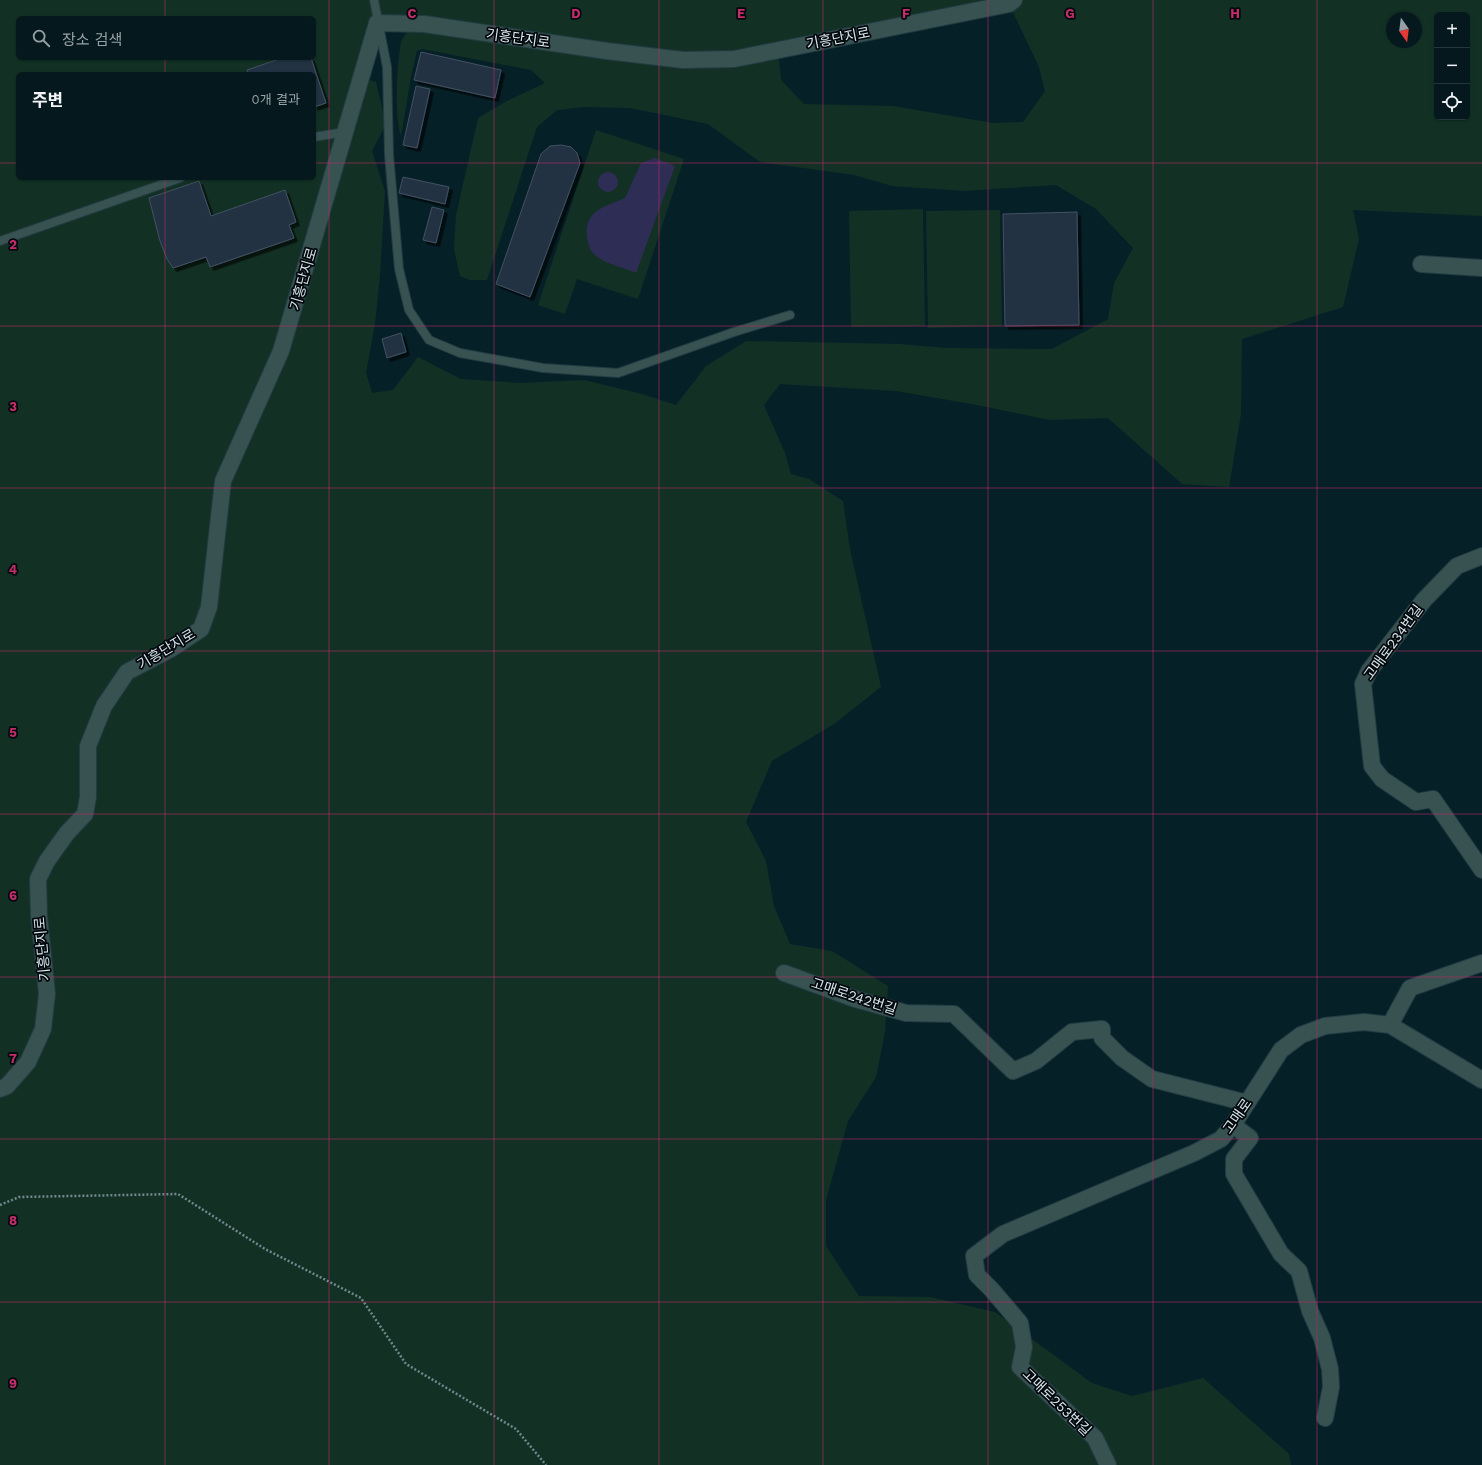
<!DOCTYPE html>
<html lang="ko">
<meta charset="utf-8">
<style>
:root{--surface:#04181e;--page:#0d2127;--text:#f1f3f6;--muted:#97a0a4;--line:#25373c}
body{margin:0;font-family:"Work Sans","Noto Sans KR",sans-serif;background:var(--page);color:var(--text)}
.controls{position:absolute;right:12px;top:12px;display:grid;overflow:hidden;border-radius:6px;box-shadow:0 1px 3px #0004}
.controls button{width:36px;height:36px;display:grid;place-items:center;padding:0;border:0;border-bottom:1px solid var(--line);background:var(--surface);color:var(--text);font:20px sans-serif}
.compass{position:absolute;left:1386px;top:12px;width:36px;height:36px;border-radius:50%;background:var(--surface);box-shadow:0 1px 3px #0004;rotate:166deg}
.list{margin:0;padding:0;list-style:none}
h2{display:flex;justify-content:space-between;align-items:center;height:52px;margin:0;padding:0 16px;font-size:17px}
h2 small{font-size:13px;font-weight:400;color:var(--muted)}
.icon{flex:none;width:22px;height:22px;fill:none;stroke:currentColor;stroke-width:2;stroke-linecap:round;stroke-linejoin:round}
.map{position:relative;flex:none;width:1482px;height:1465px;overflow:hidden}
.search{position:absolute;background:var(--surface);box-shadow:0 1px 3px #0004;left:16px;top:16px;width:300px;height:44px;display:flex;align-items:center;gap:10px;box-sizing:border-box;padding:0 14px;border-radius:6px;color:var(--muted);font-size:15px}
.panel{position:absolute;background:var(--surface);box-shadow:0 1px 3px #0004;left:16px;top:72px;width:300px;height:108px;border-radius:6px}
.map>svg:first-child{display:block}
.green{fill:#123124;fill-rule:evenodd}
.water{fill:#2e2d56}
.building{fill:#243242;stroke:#425163;filter:url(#shadow)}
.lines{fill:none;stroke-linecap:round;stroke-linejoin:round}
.service-casing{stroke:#233c44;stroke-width:10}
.minor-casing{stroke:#233c44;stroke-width:18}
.path{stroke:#73878e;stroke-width:2.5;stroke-dasharray:2 2;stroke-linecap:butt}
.service{stroke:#375251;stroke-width:8}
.minor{stroke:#375251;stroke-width:16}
.grid{fill:none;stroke:#c42d6a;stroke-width:1;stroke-opacity:0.55}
.labels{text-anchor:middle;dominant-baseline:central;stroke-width:3.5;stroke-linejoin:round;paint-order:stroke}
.street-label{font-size:14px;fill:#d8e7ed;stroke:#02080c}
.grid-label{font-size:13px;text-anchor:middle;font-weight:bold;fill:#c42d6a;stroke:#02080c;stroke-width:3.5;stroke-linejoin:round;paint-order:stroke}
</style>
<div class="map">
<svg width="1482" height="1465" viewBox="0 0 1482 1465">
<defs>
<filter id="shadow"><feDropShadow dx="3.5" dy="3.5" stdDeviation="0" flood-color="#0009"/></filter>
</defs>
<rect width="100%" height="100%" fill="#062028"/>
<path class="green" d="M0 0H1482V216L1353 210 1359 239 1343 307 1242 339 1241 414 1229 487 1182 484 1108 418 1050 420 977 405 896 391 780 384 764 405 785 453 791 474 809 479 843 501 850 549 881 687 834 724 772 761 746 822 766 861 774 906 790 944 832 951 888 986 885 1032 876 1077 848 1121 826 1200V1246L859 1296 930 1297 995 1312 1092 1383 1132 1396 1203 1378 1289 1454 1291 1465H0ZM1009 4 1039 67 1045 91 1023 122 993 123 893 106 804 104 781 80 778 51ZM1437 15H1467V117H1437ZM18 18H314V58H18ZM1392 18H1416V42H1392ZM378 23 407 32C405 35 402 39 401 42 397 63 394 117 401 136L411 77 417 51 422 49 531 70 545 83 505 102 478 118 456 215 454 249 460 276 470 280H487L537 127 557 110 585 107 630 108 708 124 760 162 854 175 892 186 964 191 1056 185 1096 209 1133 248 1114 283 1108 319 1052 349 947 348 899 344 746 341 706 366 676 405 642 394 584 380 521 383 461 379 418 357 393 390 372 393 366 373 375 324 380 276 385 191 372 151 386 124 376 82 362 78ZM18 74H314V178H18Z
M596 130 684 159 638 299 577 279 565 314 538 305Z
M923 209 925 326 851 327 849 211Z
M1000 210 1002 326 928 328 926 211Z"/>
<path class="water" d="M655 158 675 166 636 273C625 268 604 263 596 256 590 252 588 244 587 237 584 210 605 207 625 198L641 163Z
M598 182a10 10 0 1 1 20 0a10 10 0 1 1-20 0Z"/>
<path class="building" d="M421 52 501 70 495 98 414 80Z
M282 58H311L326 103 314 107V74H249L247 70Z
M416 86 430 89 417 148 403 145Z
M561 145 571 147 577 153 580 163 530 297 496 284 541 154 550 146Z
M403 177 449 187 445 204 399 193Z
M199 181 211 216 285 190 296 222 289 225 294 238 210 267 206 257 173 268 167 259 160 241 149 198Z
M432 207 444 210 436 243 423 240Z
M1077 212 1079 325 1005 326 1003 214Z
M401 333 406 352 387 358 382 339Z"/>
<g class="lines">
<g class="service-casing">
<path id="service" d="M374 0 387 67 389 155 399 269 409 310 429 340 460 353 543 368 618 373 734 332 790 315
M314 137 345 132
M0 241 180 178"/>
</g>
<g class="minor-casing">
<path id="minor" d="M1421 264 1482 268
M1482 556 1457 566 1424 600 1369 671 1363 684 1372 766 1382 779 1416 802 1433 799 1482 870
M784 973 855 999 906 1013 954 1014 1013 1071 1036 1061 1072 1032 1102 1029V1038L1122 1058 1152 1079 1247 1103
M1390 1025 1410 988 1482 963
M0 1089 7 1086 28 1062 43 1029 47 994 39 916 38 879 47 861 67 833 85 814 88 797V746L104 706 127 672 171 649 201 629 209 607 223 481 281 351 377 23 424 24 607 51 683 60 734 59 1009 4 1014 0
M1233 1125 1250 1138 1234 1159V1174L1281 1254 1299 1271 1310 1311 1322 1338 1330 1369 1331 1387 1325 1418
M1108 1465 1095 1438 1020 1367 1024 1347 1020 1323 992 1290 977 1275 974 1256 1003 1234 1194 1153 1221 1139 1233 1125 1281 1050 1301 1035 1325 1026 1364 1022 1390 1025 1482 1080"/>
</g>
<path class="path" d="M0 1205 19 1197 178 1194 265 1249 361 1298 406 1364 516 1429 546 1465"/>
<use href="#service" class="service"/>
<use href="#minor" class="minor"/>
</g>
<path class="grid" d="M165 0V18M329 0V1465M494 0V1465M659 0V1465M823 0V1465M988 0V1465M1153 0V1465M1317 0V1465M165 58V74M0 163H18M314 163H1482M165 178V1465M0 326H1482M0 488H1482M0 651H1482M0 814H1482M0 977H1482M0 1139H1482M0 1302H1482"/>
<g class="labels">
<g class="street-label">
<text transform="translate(518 38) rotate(8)">기흥단지로</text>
<text transform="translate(838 38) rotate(-11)">기흥단지로</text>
<text transform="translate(303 279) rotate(-74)">기흥단지로</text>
<text transform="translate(1393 642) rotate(-54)">고매로234번길</text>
<text transform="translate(166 649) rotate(-31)">기흥단지로</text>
<text transform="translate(42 949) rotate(-95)">기흥단지로</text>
<text transform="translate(854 996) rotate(18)">고매로242번길</text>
<text transform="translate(1237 1116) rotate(-55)">고매로</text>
<text transform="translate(1057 1402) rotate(44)">고매로253번길</text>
</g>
</g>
<g class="grid-label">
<text x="412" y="18">C</text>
<text x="576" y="18">D</text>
<text x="741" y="18">E</text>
<text x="906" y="18">F</text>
<text x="1070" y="18">G</text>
<text x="1235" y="18">H</text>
<text x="13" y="249">2</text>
<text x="13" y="411">3</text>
<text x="13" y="574">4</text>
<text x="13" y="737">5</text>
<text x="13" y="900">6</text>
<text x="13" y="1063">7</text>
<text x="13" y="1225">8</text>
<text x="13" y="1388">9</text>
</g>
</svg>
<div class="controls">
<button>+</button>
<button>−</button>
<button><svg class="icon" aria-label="locate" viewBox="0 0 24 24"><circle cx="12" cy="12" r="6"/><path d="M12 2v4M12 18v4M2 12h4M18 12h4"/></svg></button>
</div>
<svg class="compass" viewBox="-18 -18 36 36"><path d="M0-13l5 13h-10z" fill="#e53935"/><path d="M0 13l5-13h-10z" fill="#97a0a4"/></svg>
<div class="search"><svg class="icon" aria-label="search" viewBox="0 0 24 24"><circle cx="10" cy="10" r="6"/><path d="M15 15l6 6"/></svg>장소 검색</div>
<section class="panel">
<h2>주변<small>0개 결과</small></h2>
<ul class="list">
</ul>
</section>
</div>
